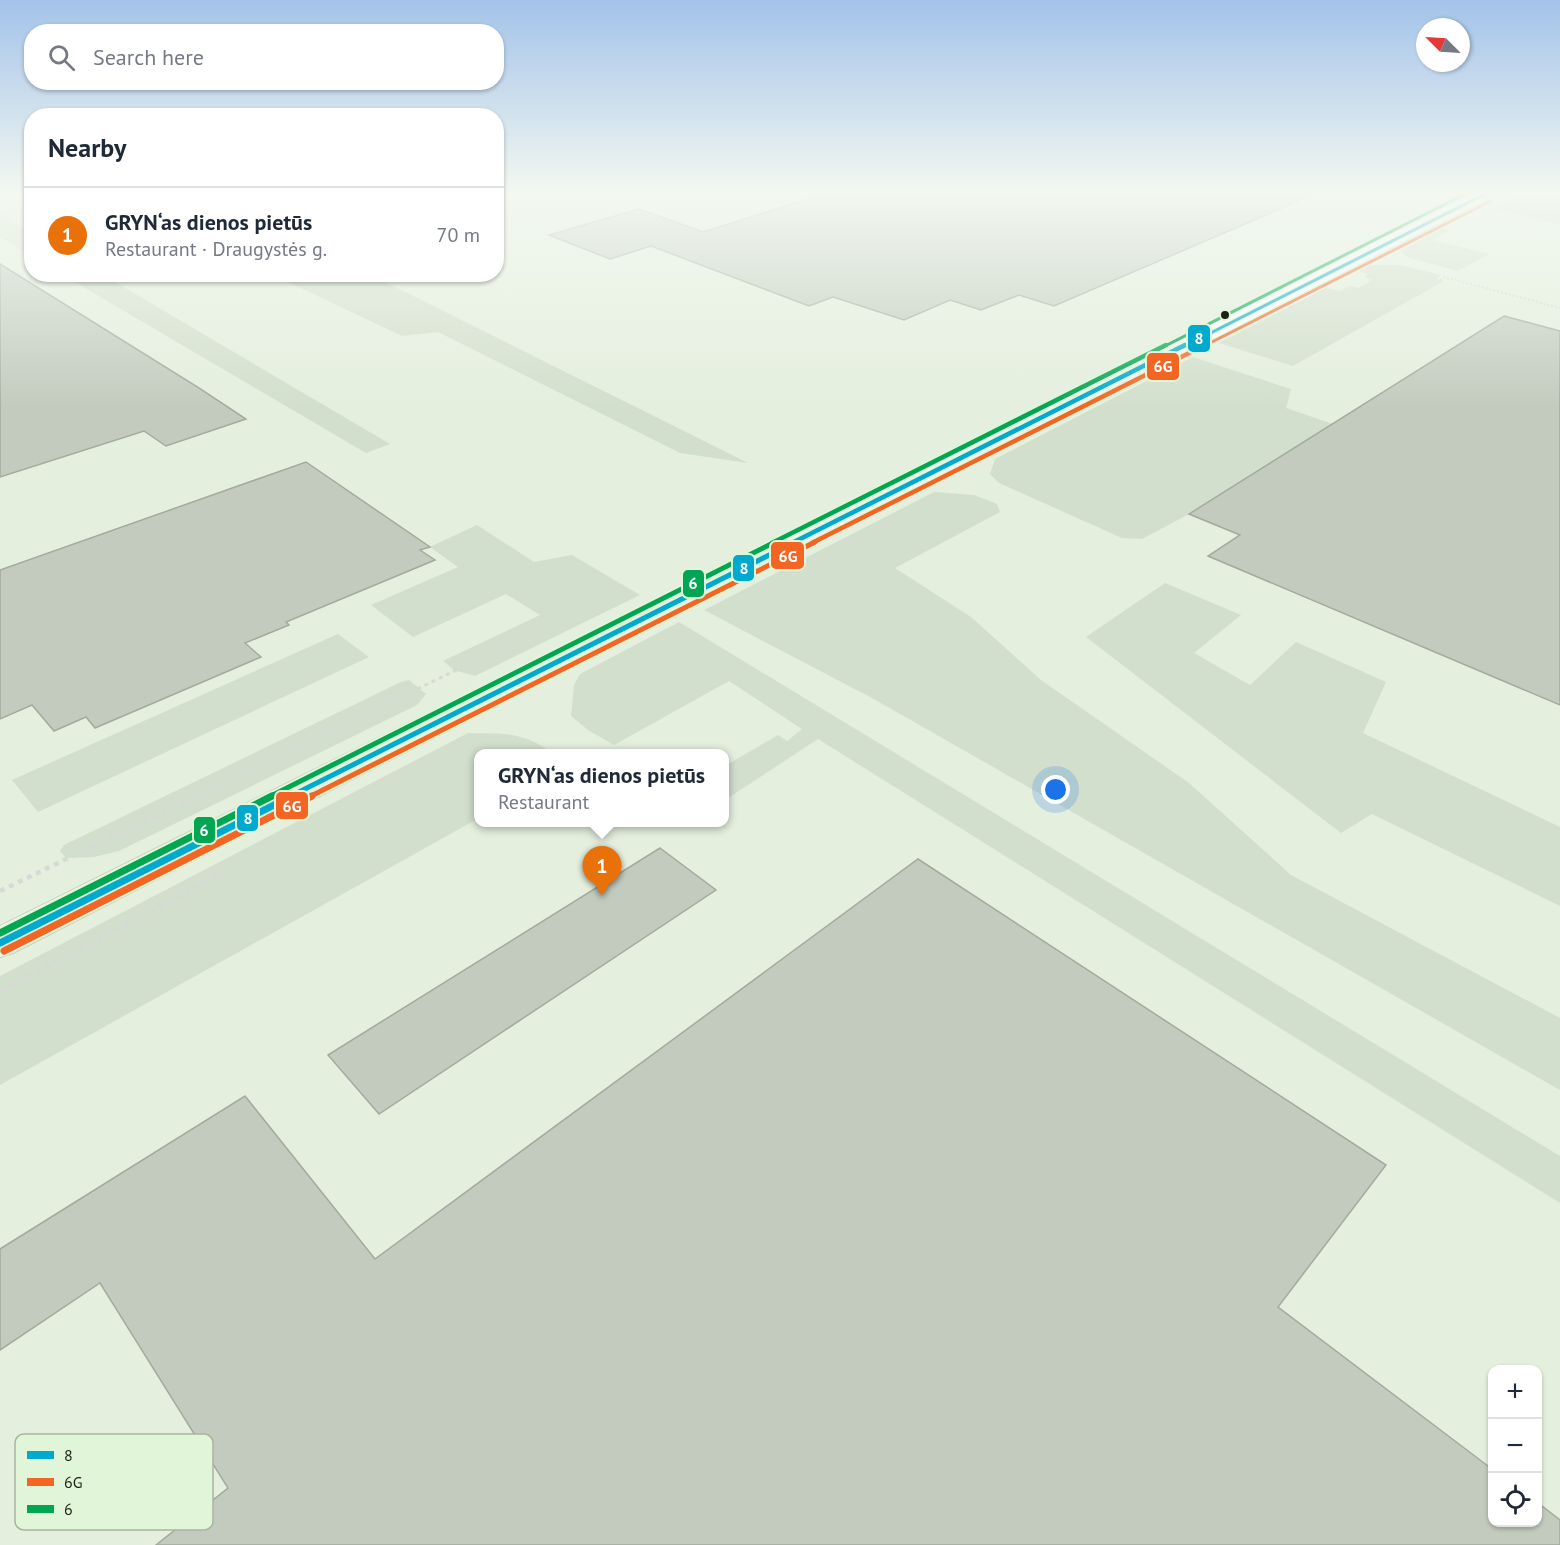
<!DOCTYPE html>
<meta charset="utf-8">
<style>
:root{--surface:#fff;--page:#f2f2f3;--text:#1f2937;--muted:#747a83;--line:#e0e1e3;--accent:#616a5d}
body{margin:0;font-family:"PT Sans",sans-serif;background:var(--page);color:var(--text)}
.controls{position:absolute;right:18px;bottom:18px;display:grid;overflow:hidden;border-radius:12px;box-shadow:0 2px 4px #0004}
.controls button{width:54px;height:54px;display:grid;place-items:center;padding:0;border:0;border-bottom:2px solid var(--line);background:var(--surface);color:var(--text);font:30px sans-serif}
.compass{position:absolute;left:1416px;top:18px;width:54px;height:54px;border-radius:50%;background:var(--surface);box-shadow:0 2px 4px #0004;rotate:294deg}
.you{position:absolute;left:1056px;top:790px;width:21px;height:21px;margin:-15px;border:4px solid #fff;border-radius:50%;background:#1a73e8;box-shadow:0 0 0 9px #1a73e833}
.badge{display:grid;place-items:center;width:39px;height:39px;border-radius:50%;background:var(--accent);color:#fff;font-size:20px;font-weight:700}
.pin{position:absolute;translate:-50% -50px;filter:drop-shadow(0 2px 3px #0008)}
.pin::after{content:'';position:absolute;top:32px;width:21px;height:18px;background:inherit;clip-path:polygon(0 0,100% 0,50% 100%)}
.popup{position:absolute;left:474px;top:749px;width:255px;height:78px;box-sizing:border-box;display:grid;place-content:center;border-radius:12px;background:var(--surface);filter:drop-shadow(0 2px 4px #0005);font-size:20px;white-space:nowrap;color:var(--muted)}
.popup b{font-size:22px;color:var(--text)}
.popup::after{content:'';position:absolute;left:50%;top:100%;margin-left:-12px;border:12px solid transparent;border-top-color:var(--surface)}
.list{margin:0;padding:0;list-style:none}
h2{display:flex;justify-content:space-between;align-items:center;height:78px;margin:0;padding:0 24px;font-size:26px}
h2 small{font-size:20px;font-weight:400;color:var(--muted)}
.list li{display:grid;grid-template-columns:39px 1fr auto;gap:18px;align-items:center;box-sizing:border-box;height:96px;padding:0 24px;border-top:2px solid var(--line)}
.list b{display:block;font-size:22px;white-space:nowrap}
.list p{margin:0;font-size:20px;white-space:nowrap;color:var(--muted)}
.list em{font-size:20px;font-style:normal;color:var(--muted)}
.icon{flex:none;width:33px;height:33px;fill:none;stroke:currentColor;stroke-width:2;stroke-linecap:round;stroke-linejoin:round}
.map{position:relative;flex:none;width:1560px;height:1545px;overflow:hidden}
.search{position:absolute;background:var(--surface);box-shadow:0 2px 4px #0004;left:24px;top:24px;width:480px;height:66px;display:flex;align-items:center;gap:15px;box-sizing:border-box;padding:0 21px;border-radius:24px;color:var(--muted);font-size:22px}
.panel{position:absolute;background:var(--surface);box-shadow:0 2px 4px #0004;left:24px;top:108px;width:480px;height:174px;border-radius:24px}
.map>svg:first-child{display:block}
.green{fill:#d2dfcc}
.building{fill:#c2cbbe;stroke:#a2ab9e;stroke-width:1.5}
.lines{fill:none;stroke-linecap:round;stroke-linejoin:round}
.secondary-casing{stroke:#c4ccc0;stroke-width:2}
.path-far2{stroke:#d6d9d4;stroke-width:2;stroke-dasharray:2 2;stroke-linecap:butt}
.path-far1{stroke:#d6d9d4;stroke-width:3;stroke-dasharray:4 4;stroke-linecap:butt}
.path{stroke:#d6d9d4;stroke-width:4.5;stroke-dasharray:5 5;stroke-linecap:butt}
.secondary{fill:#fbfdfa;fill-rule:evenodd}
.bus-1-far3-casing{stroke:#e1f5d8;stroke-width:5}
.bus-1-far2-casing{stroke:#e1f5d8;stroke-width:8}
.bus-1-far1-casing{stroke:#e1f5d8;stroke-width:9}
.bus-1-casing{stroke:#e1f5d8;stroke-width:11}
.bus-2-far3-casing{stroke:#e1f5d8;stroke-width:5}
.bus-2-far2-casing{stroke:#e1f5d8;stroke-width:8}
.bus-2-far1-casing{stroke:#e1f5d8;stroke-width:9}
.bus-2-casing{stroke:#e1f5d8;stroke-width:11}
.bus-3-far3-casing{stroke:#e1f5d8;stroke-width:5}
.bus-3-far2-casing{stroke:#e1f5d8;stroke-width:8}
.bus-3-far1-casing{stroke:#e1f5d8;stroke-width:9}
.bus-3-casing{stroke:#e1f5d8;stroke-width:11}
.bus-1-far3{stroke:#00a9ce;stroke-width:3}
.bus-1-far2{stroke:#00a9ce;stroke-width:4.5}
.bus-1-far1{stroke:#00a9ce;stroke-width:5}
.bus-1{stroke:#00a9ce;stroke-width:7}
.bus-2-far3{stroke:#f26522;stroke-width:3}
.bus-2-far2{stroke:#f26522;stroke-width:4.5}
.bus-2-far1{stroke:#f26522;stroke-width:5}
.bus-2{stroke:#f26522;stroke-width:7}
.bus-3-far3{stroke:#00a651;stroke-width:3}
.bus-3-far2{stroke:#00a651;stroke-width:4.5}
.bus-3-far1{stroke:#00a651;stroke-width:5}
.bus-3{stroke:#00a651;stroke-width:7}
.bus-dot{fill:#1b2218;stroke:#e1f5d8;stroke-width:2}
.key{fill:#e1f5d8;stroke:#a6b69e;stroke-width:1.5}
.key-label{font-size:16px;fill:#1b2218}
.line-badge{stroke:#e1f5d8;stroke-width:2}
.badge-label{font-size:16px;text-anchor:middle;font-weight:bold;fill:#fff}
</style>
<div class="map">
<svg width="1560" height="1545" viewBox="0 0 1560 1545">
<rect width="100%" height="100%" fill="#e4efde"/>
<path class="green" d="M1525 193H1560V224L1493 209Z
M0 214 31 233V256L0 237Z
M1441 229 1451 230 1432 240 1490 254 1458 271 1409 258 1402 253 1401 251Z
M1370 265H1400L1441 275 1436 279 1444 281 1293 366 1219 343 1326 288 1340 291 1350 286 1358 288 1372 280 1364 277 1368 274 1359 271Z
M63 275H103L390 444 366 453Z
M273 275H371L748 463 680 453 438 332 402 336Z
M1193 357 1291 389 1286 408 1333 424 1189 514 1142 539 1122 538 999 483 990 474 995 459Z
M934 492 974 495 997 504 1000 512 895 568 971 617 1041 680 1189 783 1291 875 1560 1018V1090L872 698 704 610Z
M477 525 534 562 572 555 640 595 475 676 454 670 443 661 540 615 506 594 413 637 371 605 458 567 430 547Z
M1165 583 1241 615 1194 653 1250 685 1296 642 1386 682 1363 733 1560 827V906L1372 814 1341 833 1086 637Z
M679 622 1560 1156V1203L818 739 725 800V766L778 735 787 741 802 729 729 681 614 745 588 730 571 716 574 685 580 674Z
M338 634 369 657 38 812 12 780Z
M409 680 426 694 417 705 119 851 94 857 66 858 60 851 64 845 401 682Z
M468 733C505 734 521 731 553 753L479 754V818L0 1085V976Z"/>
<path class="building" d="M827 193H1317L1054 306 1019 295 981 310 950 300 904 320 833 297 809 306 651 246 610 259 549 235 639 209 703 232Z
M0 264 199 388 246 419 166 446 144 431 0 477Z
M1504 316 1560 331V705L1208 556 1240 535 1189 514Z
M306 462 430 547 420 550 435 560 286 622 289 625 245 643 261 657 95 728 86 717 54 731 32 705 0 719V570Z
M660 848 716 890 379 1114 328 1055Z
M918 859 1386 1165 1278 1307 1492 1469V1522H1538V1503L1560 1520V1545H156L228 1488 100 1283 0 1350V1249L245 1096 375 1259Z"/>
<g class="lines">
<g class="secondary-casing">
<path id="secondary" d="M1474 193H1495L1493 196 13 953 0 957V926Z"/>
</g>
<path class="path-far2" d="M1516 198 1525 193
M1380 280H1440L1444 277 1560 308"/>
<path class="path-far1" d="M194 797 537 631"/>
<path class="path" d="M0 891 197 796
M0 991 222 874"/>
<use href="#secondary" class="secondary"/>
<g class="bus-1-far3-casing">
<path id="bus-1-far3" d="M1183 347 1487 193"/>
</g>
<g class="bus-1-far2-casing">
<path id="bus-1-far2" d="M792 543 1185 345"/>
</g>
<g class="bus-1-far1-casing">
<path id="bus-1-far1" d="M289 797 795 542"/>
</g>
<g class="bus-1-casing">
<path id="bus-1" d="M0 943 292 796"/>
</g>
<g class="bus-2-far3-casing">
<path id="bus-2-far3" d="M1202 347 1491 201"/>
</g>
<g class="bus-2-far2-casing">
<path id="bus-2-far2" d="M812 543 1205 345"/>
</g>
<g class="bus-2-far1-casing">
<path id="bus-2-far1" d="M309 797 815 542"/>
</g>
<g class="bus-2-casing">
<path id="bus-2" d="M4 951 312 796"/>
</g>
<g class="bus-3-far3-casing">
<path id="bus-3-far3" d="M1163 347 1467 193"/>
</g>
<g class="bus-3-far2-casing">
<path id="bus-3-far2" d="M772 543 1166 345"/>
</g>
<g class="bus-3-far1-casing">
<path id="bus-3-far1" d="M269 797 775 542"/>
</g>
<g class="bus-3-casing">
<path id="bus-3" d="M0 933 272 796"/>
</g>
<use href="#bus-1-far3" class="bus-1-far3"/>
<use href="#bus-1-far2" class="bus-1-far2"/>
<use href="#bus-1-far1" class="bus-1-far1"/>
<use href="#bus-1" class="bus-1"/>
<use href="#bus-2-far3" class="bus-2-far3"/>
<use href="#bus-2-far2" class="bus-2-far2"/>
<use href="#bus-2-far1" class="bus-2-far1"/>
<use href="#bus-2" class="bus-2"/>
<use href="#bus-3-far3" class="bus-3-far3"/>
<use href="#bus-3-far2" class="bus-3-far2"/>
<use href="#bus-3-far1" class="bus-3-far1"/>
<use href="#bus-3" class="bus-3"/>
</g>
<linearGradient id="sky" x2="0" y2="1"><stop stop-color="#a3c3ea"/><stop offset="0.47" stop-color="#f3f8f0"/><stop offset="1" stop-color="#f3f8f0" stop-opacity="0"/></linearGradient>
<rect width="1560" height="409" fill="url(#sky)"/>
<circle class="bus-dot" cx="1225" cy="315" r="5"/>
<rect x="15" y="1434" width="198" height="96" rx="9" class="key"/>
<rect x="27" y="1451" width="27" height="8" fill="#00a9ce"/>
<rect x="27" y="1478" width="27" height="8" fill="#f26522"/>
<rect x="27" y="1505" width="27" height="8" fill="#00a651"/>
<g class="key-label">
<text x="64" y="1461">8</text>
<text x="64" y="1488">6G</text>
<text x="64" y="1515">6</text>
</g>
<g class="line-badge">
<rect x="1187" y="324" width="24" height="29" rx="6" fill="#00a9ce"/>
<rect x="1146" y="352" width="34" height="29" rx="6" fill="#f26522"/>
<rect x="770" y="541" width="35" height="29" rx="6" fill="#f26522"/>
<rect x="732" y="554" width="23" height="28" rx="6" fill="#00a9ce"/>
<rect x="682" y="569" width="23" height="29" rx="6" fill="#00a651"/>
<rect x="275" y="791" width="34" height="29" rx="6" fill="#f26522"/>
<rect x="236" y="804" width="23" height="28" rx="6" fill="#00a9ce"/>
<rect x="193" y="816" width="23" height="28" rx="6" fill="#00a651"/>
</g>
<g class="badge-label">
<text x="1199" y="344">8</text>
<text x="1163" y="372">6G</text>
<text x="788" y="562">6G</text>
<text x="744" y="574">8</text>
<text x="693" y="589">6</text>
<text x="292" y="812">6G</text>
<text x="248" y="824">8</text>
<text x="204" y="836">6</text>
</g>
</svg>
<div class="controls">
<button>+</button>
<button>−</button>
<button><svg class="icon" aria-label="locate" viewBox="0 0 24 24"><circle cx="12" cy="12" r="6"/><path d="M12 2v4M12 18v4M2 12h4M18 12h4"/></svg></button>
</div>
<svg class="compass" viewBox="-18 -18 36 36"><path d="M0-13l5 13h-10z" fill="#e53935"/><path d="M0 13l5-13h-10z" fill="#747a83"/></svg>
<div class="you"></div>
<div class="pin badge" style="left:602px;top:896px;background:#e8710a">1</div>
<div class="popup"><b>GRYN‘as dienos pietūs</b>Restaurant</div>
<div class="search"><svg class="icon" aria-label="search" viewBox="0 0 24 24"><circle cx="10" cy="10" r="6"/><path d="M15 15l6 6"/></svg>Search here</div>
<section class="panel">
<h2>Nearby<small></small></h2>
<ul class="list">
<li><span class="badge" style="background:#e8710a">1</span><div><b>GRYN‘as dienos pietūs</b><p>Restaurant · Draugystės g.</p></div><em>70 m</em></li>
</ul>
</section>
</div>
